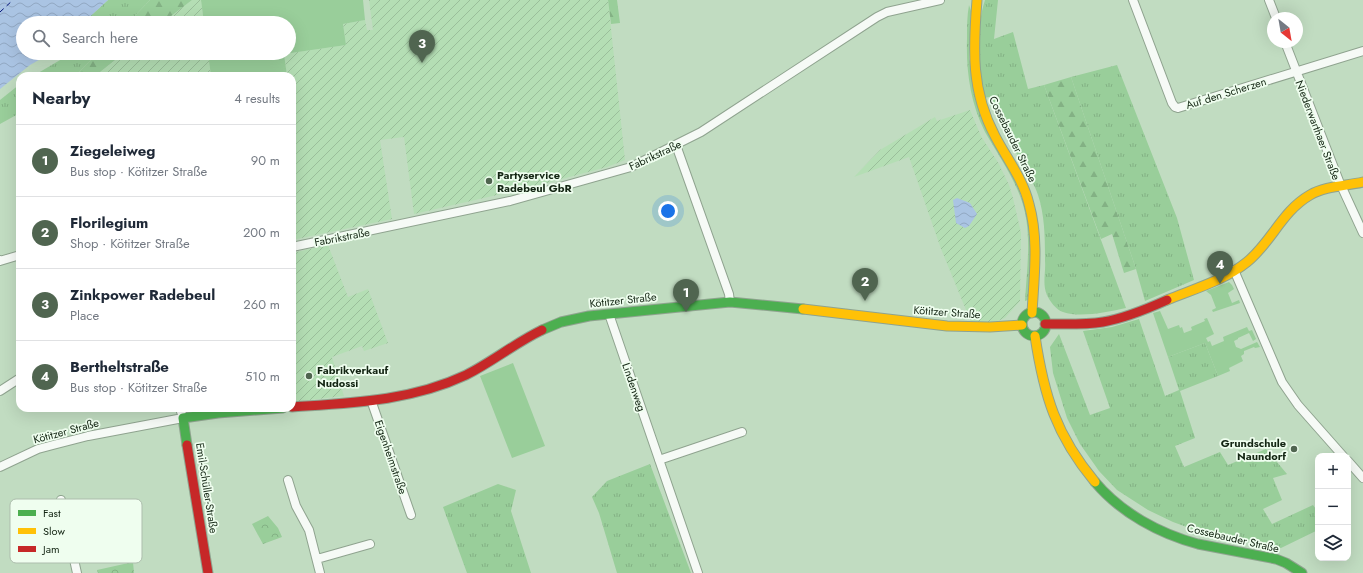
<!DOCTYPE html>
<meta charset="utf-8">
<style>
:root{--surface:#fff;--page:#f2f2f3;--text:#1f2937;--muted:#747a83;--line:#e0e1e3;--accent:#506550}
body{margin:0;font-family:Jost,sans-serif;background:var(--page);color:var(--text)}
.controls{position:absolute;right:12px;bottom:12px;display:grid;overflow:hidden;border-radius:8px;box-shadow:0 4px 16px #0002}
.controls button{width:36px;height:36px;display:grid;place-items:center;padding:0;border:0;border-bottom:1px solid var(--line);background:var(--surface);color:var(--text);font:20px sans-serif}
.compass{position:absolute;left:1267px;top:12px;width:36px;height:36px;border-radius:50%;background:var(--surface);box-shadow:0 4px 16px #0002;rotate:149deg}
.you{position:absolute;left:668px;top:211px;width:14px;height:14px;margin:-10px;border:3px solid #fff;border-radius:50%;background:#1a73e8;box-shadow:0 0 0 6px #1a73e833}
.badge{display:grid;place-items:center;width:26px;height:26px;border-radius:50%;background:var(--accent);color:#fff;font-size:13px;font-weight:700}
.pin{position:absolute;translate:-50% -33px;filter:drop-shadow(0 1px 2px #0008)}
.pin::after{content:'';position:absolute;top:21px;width:14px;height:12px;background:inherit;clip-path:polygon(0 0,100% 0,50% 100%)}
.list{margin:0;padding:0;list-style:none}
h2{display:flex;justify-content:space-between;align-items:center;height:52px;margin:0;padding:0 16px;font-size:17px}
h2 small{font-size:13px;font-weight:400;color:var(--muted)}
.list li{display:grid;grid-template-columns:26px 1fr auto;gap:12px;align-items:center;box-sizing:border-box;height:72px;padding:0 16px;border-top:1px solid var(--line)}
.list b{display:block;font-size:15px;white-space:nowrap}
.list p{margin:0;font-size:13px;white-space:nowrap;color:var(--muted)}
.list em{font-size:13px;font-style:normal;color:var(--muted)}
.icon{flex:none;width:22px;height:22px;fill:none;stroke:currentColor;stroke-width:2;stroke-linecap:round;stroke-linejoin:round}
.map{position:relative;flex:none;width:1363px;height:573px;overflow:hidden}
.search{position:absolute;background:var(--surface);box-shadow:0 4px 16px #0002;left:16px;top:16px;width:280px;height:44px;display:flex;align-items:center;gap:10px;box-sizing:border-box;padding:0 14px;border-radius:22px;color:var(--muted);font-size:15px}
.panel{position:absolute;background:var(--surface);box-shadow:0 4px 16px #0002;left:16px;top:72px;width:280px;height:340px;border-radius:12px}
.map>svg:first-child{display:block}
.industrial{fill:url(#industrial-furrows)}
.grass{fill:url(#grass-tufts)}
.forest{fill:url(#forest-firs)}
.park{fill:url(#park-crowns)}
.garden{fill:#99ce9a}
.water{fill:url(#water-waves)}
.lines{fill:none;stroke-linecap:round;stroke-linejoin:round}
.ferry{stroke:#02137b;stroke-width:1;stroke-dasharray:5 4;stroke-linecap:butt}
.street-casing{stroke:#8fa38f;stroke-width:10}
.fast-casing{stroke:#8fa38f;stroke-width:11}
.slow-casing{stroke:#8fa38f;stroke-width:11}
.jam-casing{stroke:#8fa38f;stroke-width:11}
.street{stroke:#f6faf6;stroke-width:8}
.fast{stroke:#4caf50;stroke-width:9}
.slow{stroke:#ffc107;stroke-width:9}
.jam{stroke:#c62828;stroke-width:9}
.poi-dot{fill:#506550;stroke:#effeef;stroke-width:1.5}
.labels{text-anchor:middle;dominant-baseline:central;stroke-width:3.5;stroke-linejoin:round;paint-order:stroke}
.street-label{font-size:11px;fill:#132513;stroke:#effeef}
.poi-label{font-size:11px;font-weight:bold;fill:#132513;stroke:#effeef;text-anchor:start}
.key{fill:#effeef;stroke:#adbdad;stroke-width:1}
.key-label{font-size:11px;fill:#132513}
</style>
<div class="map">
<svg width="1363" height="573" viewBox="0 0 1363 573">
<defs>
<pattern id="industrial-furrows" width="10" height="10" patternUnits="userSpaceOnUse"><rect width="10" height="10" fill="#b4deb4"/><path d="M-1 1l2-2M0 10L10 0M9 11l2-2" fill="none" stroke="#9abe9a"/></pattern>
<pattern id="grass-tufts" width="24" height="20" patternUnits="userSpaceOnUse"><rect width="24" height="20" fill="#99ce9a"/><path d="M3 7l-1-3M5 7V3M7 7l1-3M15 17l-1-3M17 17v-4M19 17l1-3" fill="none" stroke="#83b184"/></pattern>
<pattern id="forest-firs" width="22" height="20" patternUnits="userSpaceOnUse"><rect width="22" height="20" fill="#99ce9a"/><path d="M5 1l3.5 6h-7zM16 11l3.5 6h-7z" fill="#83b184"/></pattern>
<pattern id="park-crowns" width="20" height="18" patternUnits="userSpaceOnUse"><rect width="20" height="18" fill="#99ce9a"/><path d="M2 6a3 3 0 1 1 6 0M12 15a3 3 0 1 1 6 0" fill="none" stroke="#83b184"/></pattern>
<pattern id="water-waves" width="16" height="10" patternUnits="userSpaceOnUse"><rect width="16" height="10" fill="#aac4e3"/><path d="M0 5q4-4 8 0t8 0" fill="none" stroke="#91a8c2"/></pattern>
</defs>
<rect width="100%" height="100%" fill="#c1dcc1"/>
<path class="industrial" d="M192 0H201L204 23H162Z
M369 0H608L625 160 607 167 528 188 414 214 404 137 380 140 392 219 292 240V76H287L284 54 346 45 343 24 365 20 367 30H373Z
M125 53H208L211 76H95Z
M970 110 981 136 999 164 1009 185 1013 198 1021 233 1020 301 1005 318 995 322H971L941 249 909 157 854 177 880 150 935 117 937 121Z
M328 245 348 297 368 289 388 343 364 351 362 346 332 357 344 396 292 402V253Z"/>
<path class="grass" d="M108 0H150L128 23H85L86 20Z
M985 0H998L994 39 1013 32 1028 89 1044 85 1126 308C1108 312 1080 318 1063 312 1056 310 1049 300 1047 295 1042 284 1046 272 1045 261 1045 240 1045 216 1038 195 1035 185 1028 175 1023 165 1011 143 997 121 989 97L984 98C976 72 976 27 985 0Z
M969 5 971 11 969 59 1027 212 1031 245 1028 300 1025 301C1027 266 1033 229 1020 196 1011 173 997 153 985 132 970 102 966 71 967 38 967 26 967 16 969 5Z
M72 53H98L75 76H33Z
M1117 65 1177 218 1194 280 1145 301 1136 269 1071 77Z
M20 84V113L0 124V100Z
M1139 319 1165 396 1179 390 1168 357 1205 343 1218 376 1180 391 1195 438 1175 446 1184 467 1220 452 1228 465 1266 449 1287 474 1273 478 1282 500 1263 509 1272 524 1313 505 1318 512V530L1281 548 1253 542 1206 534 1173 522 1148 510 1117 490 1099 471 1080 444 1067 418 1053 373 1050 347 1059 334 1090 415 1110 408 1083 331 1112 327Z
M650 464 691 573H617L599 513 592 497 607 481Z
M498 484 516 490 511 511 531 573H467L443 507Z"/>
<path class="forest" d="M150 0H192L162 23H128Z
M608 0H617L620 23 611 24Z
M98 53H124L95 76H75Z
M1071 77 1136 269 1124 273 1112 234 1101 239 1044 85Z"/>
<path class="park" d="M268 516 278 528 282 537 263 544 252 524Z
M133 562 134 573H98L97 570Z"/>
<path class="garden" d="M201 0H363L365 20 343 24 346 45 284 54 287 76H211L208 53H289V23H204Z
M1229 282 1232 285 1234 289 1228 293 1232 303 1239 300 1240 303 1213 312 1212 310 1216 308 1211 295 1206 291Z
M1160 311 1168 329 1179 325 1180 328 1182 327 1184 333 1192 330 1191 327 1205 321 1204 319 1207 318 1214 334 1206 338 1208 342 1210 341 1212 346 1224 341 1223 337 1247 327 1249 331 1252 330 1256 339 1253 341 1249 333 1238 338V339L1234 341 1236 347 1241 349 1257 342 1260 347 1255 348 1254 347 1244 351V354L1241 356 1243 361 1229 368 1230 371 1218 376 1205 343 1168 357 1153 313Z
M513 363 545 446 512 458 480 376Z"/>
<path class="water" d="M0 0H108L83 23H23V53H51L30 65 0 89Z
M957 198 970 203 977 214 969 226 965 228 956 223 953 200Z"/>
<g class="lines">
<path class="ferry" d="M0 12 13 0"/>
<g class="street-casing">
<path id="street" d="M1133 0 1172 103 1175 107 1178 108 1363 51
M1269 0 1276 18
M1285 42 1339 181 1363 233
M676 145 729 294 730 302
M292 247 510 201 631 167 701 132 877 17 887 12 940 0
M0 260V261L20 255
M1234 270 1282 382 1298 405 1343 456
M609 314 698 573
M0 391 20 378
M371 400 411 515
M659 460 742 432
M1348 461 1363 478
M0 467 38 449 53 445 88 436 183 418 180 408
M288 480 296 506 309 530 320 573
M61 500 77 573
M317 559 370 544"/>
</g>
<g class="fast-casing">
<path id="fast" d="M1022 324a12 12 0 1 1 24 0a12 12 0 1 1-24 0Z
M542 330 561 322 589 316 730 302 803 309
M187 445 183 418 218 413 283 408
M1095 482C1121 513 1160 534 1198 544L1276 559 1286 563 1302 573"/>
</g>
<g class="slow-casing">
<path id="slow" d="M977 0C973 49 971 91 995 136 1007 159 1023 179 1029 204 1039 239 1034 277 1032 313
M1167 300C1194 289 1225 280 1247 262 1271 243 1282 211 1310 195 1325 186 1346 186 1363 182
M803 309 947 326 990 327 1022 325
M1035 336C1044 396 1056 435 1095 482"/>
</g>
<g class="jam-casing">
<path id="jam" d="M1045 324C1064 324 1084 325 1103 322 1126 318 1147 309 1167 300
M292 407C351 403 411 401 466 375 492 362 515 343 542 330
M187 445 208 573"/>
</g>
<use href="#street" class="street"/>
<use href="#fast" class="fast"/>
<use href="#slow" class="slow"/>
<use href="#jam" class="jam"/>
</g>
<g class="poi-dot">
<circle cx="489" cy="181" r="4"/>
<circle cx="309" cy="376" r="4"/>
<circle cx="1294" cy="449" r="4"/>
</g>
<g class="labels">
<g class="street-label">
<text transform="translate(1226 93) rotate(-17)">Auf den Scherzen</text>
<text transform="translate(1318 130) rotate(69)">Niederwarthaer Straße</text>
<text transform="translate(1013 139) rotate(64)">Cossebauder Straße</text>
<text transform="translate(655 155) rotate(-25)">Fabrikstraße</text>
<text transform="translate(342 237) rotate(-11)">Fabrikstraße</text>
<text transform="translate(623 300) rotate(-6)">Kötitzer Straße</text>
<text transform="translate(947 312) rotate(4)">Kötitzer Straße</text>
<text transform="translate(634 387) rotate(71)">Lindenweg</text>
<text transform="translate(66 431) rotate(-15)">Kötitzer Straße</text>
<text transform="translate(391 457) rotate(71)">Eigenheimstraße</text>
<text transform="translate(207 488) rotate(81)">Emil-Schüller-Straße</text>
<text transform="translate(1233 538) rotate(13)">Cossebauder Straße</text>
</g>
<g class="poi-label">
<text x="497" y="175">Partyservice<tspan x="497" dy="13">Radebeul GbR</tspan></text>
<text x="317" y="370">Fabrikverkauf<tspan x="317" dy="13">Nudossi</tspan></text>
<text x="1286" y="443" text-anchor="end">Grundschule<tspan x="1286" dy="13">Naundorf</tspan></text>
</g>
</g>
<rect x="10" y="499" width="132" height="64" rx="6" class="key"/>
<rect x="18" y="510" width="18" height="6" fill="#4caf50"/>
<rect x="18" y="528" width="18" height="6" fill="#ffc107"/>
<rect x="18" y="546" width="18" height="6" fill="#c62828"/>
<g class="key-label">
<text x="43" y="517">Fast</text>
<text x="43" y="535">Slow</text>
<text x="43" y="553">Jam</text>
</g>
</svg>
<div class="controls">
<button>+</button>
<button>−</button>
<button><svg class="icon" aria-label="layers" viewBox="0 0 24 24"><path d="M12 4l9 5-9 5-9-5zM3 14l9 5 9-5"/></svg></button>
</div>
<svg class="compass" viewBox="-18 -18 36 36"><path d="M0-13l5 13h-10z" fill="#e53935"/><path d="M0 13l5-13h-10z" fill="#747a83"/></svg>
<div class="you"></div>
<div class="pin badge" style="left:686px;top:312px">1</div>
<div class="pin badge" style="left:865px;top:301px">2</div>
<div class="pin badge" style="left:422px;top:63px">3</div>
<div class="pin badge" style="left:1220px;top:284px">4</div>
<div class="search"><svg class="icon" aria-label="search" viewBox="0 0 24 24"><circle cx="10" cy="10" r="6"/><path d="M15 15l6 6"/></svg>Search here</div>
<section class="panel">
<h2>Nearby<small>4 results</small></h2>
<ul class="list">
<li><span class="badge">1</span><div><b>Ziegeleiweg</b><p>Bus stop · Kötitzer Straße</p></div><em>90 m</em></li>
<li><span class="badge">2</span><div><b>Florilegium</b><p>Shop · Kötitzer Straße</p></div><em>200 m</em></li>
<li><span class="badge">3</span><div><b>Zinkpower Radebeul</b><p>Place</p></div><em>260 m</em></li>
<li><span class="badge">4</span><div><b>Bertheltstraße</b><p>Bus stop · Kötitzer Straße</p></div><em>510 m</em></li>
</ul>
</section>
</div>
